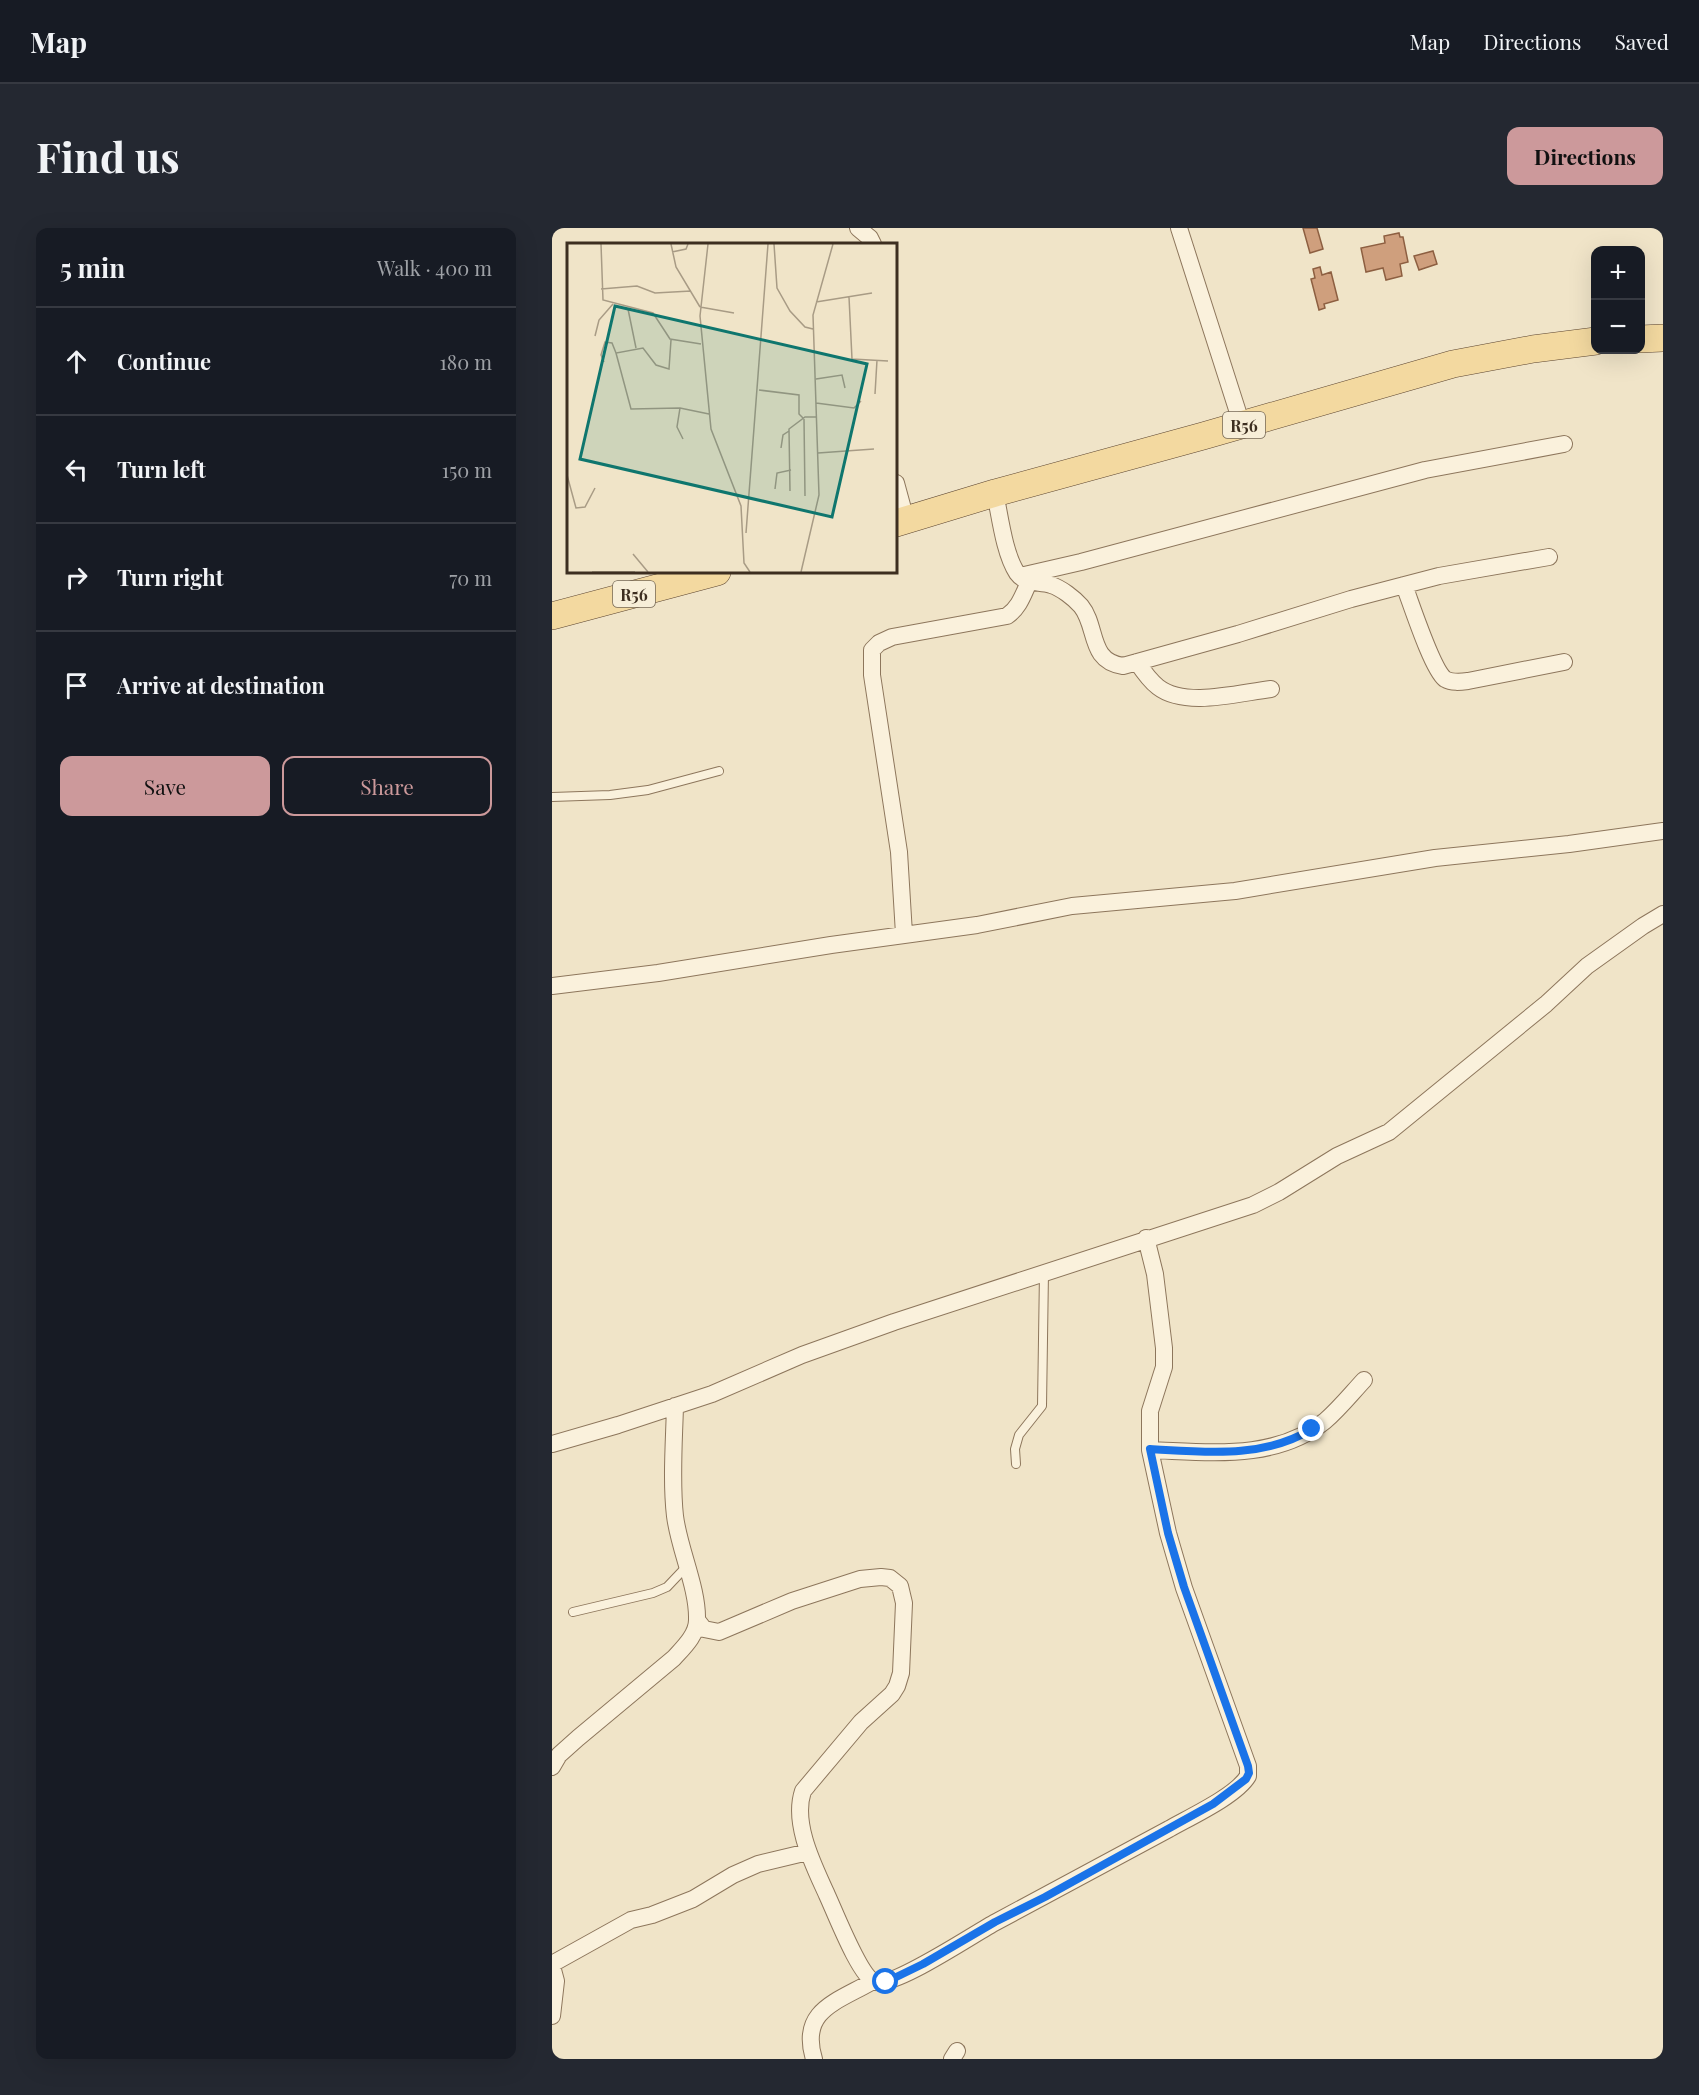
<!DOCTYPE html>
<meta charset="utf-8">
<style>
:root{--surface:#171b24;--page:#242831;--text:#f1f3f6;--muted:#9ea1a6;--line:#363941;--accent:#cc999b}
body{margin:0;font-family:"Playfair Display",serif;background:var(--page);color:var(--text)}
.controls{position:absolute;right:18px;top:18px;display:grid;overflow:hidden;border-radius:12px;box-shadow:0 6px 24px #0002}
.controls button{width:54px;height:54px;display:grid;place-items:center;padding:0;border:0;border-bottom:2px solid var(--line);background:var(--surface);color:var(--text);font:30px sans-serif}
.stop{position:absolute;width:18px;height:18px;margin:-14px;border:4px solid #1a73e8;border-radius:50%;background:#fff}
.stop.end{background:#1a73e8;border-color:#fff;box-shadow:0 2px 6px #0008}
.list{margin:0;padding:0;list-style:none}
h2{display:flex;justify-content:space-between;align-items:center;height:78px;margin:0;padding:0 24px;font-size:26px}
h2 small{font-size:20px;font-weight:400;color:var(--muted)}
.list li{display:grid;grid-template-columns:39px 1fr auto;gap:18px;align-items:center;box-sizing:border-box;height:108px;padding:0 24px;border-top:2px solid var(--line)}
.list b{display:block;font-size:22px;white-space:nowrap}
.list em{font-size:20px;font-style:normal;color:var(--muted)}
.actions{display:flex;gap:12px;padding:18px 24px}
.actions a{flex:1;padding:14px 0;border:2px solid var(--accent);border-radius:12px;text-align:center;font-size:21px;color:var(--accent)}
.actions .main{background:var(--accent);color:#111}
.icon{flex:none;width:33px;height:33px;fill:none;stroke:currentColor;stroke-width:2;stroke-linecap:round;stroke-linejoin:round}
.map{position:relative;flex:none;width:1111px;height:1831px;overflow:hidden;border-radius:12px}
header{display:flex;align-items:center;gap:36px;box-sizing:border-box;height:84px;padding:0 30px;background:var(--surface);border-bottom:2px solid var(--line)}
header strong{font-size:28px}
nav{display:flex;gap:33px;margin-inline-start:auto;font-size:21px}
.intro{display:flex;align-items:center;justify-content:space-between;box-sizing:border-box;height:144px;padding:0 36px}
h1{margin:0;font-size:42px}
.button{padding:15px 27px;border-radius:12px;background:var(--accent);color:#111;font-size:21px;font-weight:700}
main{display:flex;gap:36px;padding:0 36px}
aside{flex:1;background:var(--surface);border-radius:12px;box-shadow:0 6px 24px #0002}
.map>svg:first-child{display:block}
.building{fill:#cf9f7d;stroke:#8d5f41;stroke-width:1.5}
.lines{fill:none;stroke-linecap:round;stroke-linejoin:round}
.service-casing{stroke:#8d765c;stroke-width:10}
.minor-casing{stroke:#8d765c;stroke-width:18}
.primary-casing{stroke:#5b4430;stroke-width:28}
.service{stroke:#faf1dc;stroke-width:8}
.minor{stroke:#faf1dc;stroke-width:16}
.primary{stroke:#f3d9a0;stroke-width:27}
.route{stroke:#1a73e8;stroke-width:8}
.labels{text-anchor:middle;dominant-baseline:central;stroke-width:6;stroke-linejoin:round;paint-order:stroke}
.shield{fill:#f7eed8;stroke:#756857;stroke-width:1.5}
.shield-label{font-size:16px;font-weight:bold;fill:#3d2e20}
.inset-road{fill:none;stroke:#a89b85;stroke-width:1.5}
.view{fill:#0f766e;fill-opacity:0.15;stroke:#0f766e;stroke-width:3}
.inset-edge{fill:none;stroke:#3d2e20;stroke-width:3}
</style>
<header>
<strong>Map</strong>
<nav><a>Map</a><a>Directions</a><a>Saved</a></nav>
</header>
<div class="intro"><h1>Find us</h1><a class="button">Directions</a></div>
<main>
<aside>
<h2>5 min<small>Walk · 400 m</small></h2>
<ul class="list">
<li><svg class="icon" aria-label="ahead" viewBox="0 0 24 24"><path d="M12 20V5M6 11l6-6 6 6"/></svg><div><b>Continue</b></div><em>180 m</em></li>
<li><svg class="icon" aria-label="left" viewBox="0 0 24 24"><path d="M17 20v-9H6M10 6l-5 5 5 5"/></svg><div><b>Turn left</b></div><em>150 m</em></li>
<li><svg class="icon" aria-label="right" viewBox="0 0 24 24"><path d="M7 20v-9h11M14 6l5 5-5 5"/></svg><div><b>Turn right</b></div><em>70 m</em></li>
<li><svg class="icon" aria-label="arrive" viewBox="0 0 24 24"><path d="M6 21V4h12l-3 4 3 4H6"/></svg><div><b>Arrive at destination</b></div></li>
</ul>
<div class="actions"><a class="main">Save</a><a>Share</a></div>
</aside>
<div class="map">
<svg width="1111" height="1831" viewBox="0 0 1111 1831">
<rect width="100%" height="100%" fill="#f0e4c8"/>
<path class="building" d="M751 0H765L771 21 758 25Z
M847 5 848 9H851L856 34 848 36 850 48 834 52 831 40 814 44 809 20 833 15 832 8Z
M881 23 885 36 867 42 862 28Z
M768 39 770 47 779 44 786 72 772 76 773 80 767 82 759 51 763 50 761 41Z"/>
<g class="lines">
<g class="service-casing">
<path id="service" d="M0 569 58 567 96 562 167 543
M464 1236 463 1221 467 1207 490 1178 492 1044
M21 1384 101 1365 115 1359 134 1339"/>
</g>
<g class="minor-casing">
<path id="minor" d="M306 0 318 10 321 16
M627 0 690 197
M344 255 354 292
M443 265C448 288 452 325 465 345 474 357 487 353 499 357 509 360 522 370 529 378 546 399 536 433 571 438L686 406 799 371 887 348 997 329
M468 348 529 334 873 242 1012 216
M852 357C859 375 880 441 893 451 900 455 908 454 916 453L1012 434
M585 434C591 443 597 452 606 459 633 480 686 465 719 461
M352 706 347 624 320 447V422L327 415 340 409 455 388C467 380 471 367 477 354
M0 758 106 745 279 717 425 697 520 678 683 663 883 630 1017 616 1111 603
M0 1216 66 1197 160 1166 250 1127 342 1094 701 977 727 964 785 928 837 904 994 776 1035 738 1091 698 1111 686
M598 1222C658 1224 723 1233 773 1193 787 1181 799 1166 812 1152
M145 1392 152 1401 167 1404 240 1373 308 1351 329 1349 338 1350 348 1358 352 1375 349 1445 345 1458 340 1466 309 1494 251 1563C240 1596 262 1638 275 1667 283 1684 308 1749 323 1754 342 1760 423 1705 444 1694 502 1663 560 1632 617 1601 638 1589 684 1568 696 1548V1538L632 1360 616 1305 598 1222V1183L612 1139V1120L603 1046 594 1010
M0 1539 7 1527 26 1510 122 1430C131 1420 145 1407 145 1392 146 1360 127 1321 123 1288 119 1253 122 1215 123 1178
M0 1736 79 1692 100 1687 141 1671 181 1647 206 1636 256 1624
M0 1738 4 1753 0 1788
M262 1831C247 1782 285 1774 321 1753
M400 1831 405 1823"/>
</g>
<g class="primary-casing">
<path id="primary" d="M1088 111 1111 110
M344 295 443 265 651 208 901 136 981 121 1044 113
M0 388 165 344"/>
</g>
<use href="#service" class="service"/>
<use href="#minor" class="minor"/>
<use href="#primary" class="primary"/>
</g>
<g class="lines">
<path class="route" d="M334 1754 371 1736 443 1694 493 1669 661 1576 694 1551 697 1545 696 1538 632 1359 616 1305 598 1221C653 1224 711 1231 760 1201"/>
</g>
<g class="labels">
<g class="shield">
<rect x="671" y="184" width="42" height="26" rx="4.5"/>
<rect x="61" y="353" width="42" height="26" rx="4.5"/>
</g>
<g class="shield-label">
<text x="692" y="197">R56</text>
<text x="82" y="366">R56</text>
</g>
</g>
<g transform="translate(15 15)">
<rect width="330" height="330" fill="#f0e4c8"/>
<path class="inset-road" d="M34 1 36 57 86 70 103 96 134 101M104 1 109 24 133 64M141 1 133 73 144 186 174 263 177 320 183 329M207 1 210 45 223 68 238 84 246 86M105 9 119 6 121 1M34 46 70 43 88 50 124 48M282 54 285 116 321 118M249 59 305 50M133 64 167 70M61 66 69 105M28 93 32 77 46 61M104 97 102 126 89 122 76 105 49 110 64 166 113 165 142 171M37 119 34 112 38 99 45 100 49 110M249 136 275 132 278 145M192 147 232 152V171L236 175M308 151 310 117M249 160 287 165 294 158M113 165 110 184 116 196M237 176 238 253M214 205 216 192 222 188M251 210 307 206M0 232 9 265 18 264 28 245M208 246 210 230 224 227M223 248 222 186 238 174H250M179 290 201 1M66 311 81 329M25 329H68M234 329 252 252 246 72 266 1"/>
<path class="view" d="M48 63 300 121 265 274 13 216Z"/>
<rect width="330" height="330" class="inset-edge"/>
</g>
</svg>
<div class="controls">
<button>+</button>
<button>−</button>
</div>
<div class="stop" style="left:334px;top:1754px"></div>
<div class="stop end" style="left:760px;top:1201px"></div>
</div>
</main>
